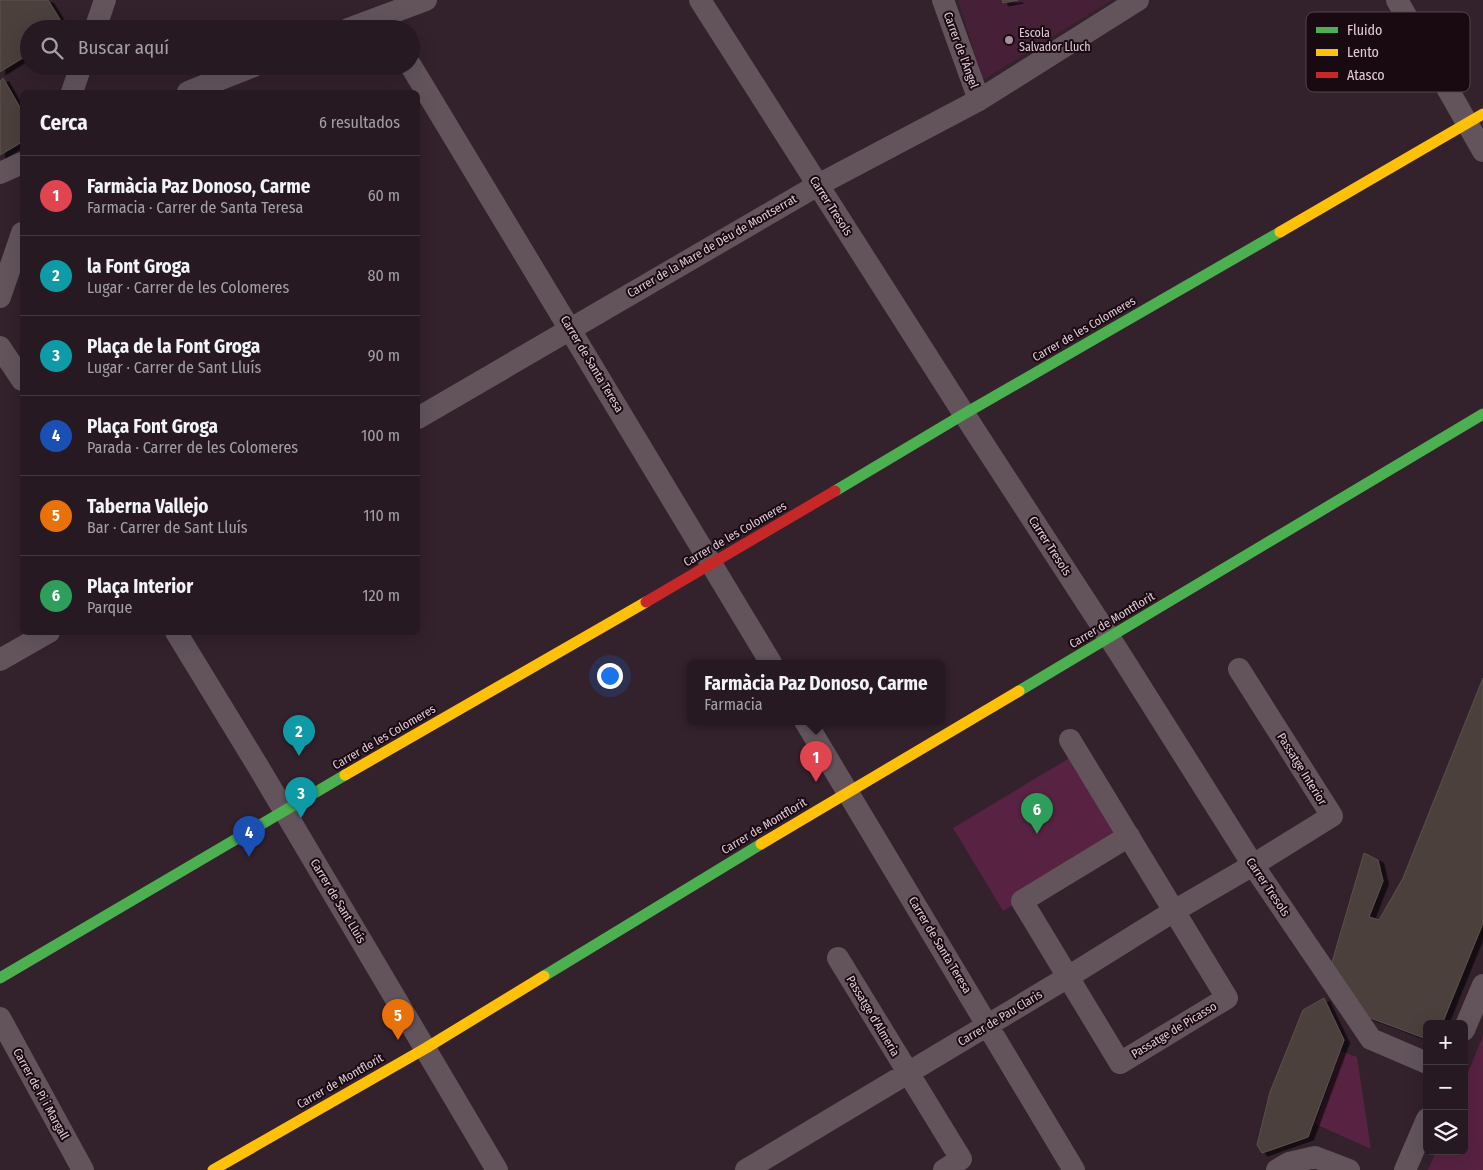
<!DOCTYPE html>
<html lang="es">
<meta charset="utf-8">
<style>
:root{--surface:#261921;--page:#32262e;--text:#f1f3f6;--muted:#a4a0a5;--line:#42383f;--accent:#2563eb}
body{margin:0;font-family:"Fira Sans Condensed",sans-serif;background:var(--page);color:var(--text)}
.controls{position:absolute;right:15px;bottom:15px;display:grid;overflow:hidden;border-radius:8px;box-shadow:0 5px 20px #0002}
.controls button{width:45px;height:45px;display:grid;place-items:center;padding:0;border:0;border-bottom:1px solid var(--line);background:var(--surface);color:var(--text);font:25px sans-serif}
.you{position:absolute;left:609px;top:675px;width:18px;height:18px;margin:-12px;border:4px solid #fff;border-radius:50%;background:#1a73e8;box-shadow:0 0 0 8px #1a73e833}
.badge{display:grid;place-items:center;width:32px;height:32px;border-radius:50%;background:var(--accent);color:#fff;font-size:16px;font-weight:700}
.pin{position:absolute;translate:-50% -41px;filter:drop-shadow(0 1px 2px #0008)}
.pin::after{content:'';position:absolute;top:26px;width:18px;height:15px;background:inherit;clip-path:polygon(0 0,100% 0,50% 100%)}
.popup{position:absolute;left:687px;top:660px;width:258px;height:65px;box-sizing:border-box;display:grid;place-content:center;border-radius:8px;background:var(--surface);filter:drop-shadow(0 1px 4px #0005);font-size:16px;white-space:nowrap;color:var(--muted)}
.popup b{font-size:19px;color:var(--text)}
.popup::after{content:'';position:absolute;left:50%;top:100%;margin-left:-10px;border:10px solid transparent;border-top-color:var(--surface)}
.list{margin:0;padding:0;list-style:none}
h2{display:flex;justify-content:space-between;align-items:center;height:65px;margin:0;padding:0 20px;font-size:21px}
h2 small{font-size:16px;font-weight:400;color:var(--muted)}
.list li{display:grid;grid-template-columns:32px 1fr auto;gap:15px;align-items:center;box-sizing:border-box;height:80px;padding:0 20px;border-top:1px solid var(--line)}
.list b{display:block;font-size:19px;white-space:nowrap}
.list p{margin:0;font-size:16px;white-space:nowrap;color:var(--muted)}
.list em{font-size:16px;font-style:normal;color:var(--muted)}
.icon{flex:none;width:28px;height:28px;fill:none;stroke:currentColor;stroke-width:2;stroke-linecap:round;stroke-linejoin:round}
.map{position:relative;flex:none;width:1483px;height:1170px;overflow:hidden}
.search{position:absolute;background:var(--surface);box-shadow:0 5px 20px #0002;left:20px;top:20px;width:400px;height:55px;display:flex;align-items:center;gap:12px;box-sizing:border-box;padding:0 18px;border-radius:28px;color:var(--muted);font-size:19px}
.panel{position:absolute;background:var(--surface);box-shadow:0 5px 20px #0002;left:20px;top:90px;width:400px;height:545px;border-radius:8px}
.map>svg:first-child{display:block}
.built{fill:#452036}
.green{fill:#582242}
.building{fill:#4b403a;stroke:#5a514e;filter:url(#shadow)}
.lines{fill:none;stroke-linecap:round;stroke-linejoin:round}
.street{stroke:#63545c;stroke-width:22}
.fast{stroke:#4caf50;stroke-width:11}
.slow{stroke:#ffc107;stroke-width:11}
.jam{stroke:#c62828;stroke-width:11}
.poi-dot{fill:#a5909b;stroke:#190a12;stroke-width:2}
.labels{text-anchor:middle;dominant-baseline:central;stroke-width:4;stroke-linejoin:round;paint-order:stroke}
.poi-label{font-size:12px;fill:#e2cbd7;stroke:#190a12;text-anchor:start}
.street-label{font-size:12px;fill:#e2cbd7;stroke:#190a12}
.key{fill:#190a12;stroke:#55444d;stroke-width:1}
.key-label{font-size:14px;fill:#e2cbd7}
</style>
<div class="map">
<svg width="1483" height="1170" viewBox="0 0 1483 1170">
<defs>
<filter id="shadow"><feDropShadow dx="5.5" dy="3" stdDeviation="0" flood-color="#0009"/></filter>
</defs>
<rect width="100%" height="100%" fill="#33212c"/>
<path class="built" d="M958 0H1112L983 80Z"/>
<path class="green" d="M1071 757 1121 841 1003 911 953 828Z
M1483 1036V1170H1428L1436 1151H1464V1082Z
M1341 1051 1357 1057 1371 1149 1315 1124Z"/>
<path class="building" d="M0 0H48L66 29H29V54L0 72Z
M1002 0H1018L1003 3Z
M3 78 22 111V142L0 155V81Z
M1483 678V923L1442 1024H1427V1039L1354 1012 1330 969 1364 853 1378 860 1383 881 1369 917 1379 920 1403 878Z
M1324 998 1344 1040 1308 1137 1262 1153 1257 1145 1270 1092 1303 1010Z"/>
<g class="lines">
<path class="street" d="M700 0 964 414 1120 654 1253 865 1371 1039 1427 1063
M943 0 979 100
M1397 0 1483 151
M95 29 105 0
M348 29 426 0
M411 66 771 663
M72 92 81 66
M188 92 254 66
M0 173 22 163
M0 297 22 233
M0 347 22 380
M418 418 818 185 979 100 1138 0
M176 632 259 768 497 1170
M0 660 49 632
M805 721 1074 1170
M1070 740 1227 998 1120 1063 1022 901 1129 836
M838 958 961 1159 944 1170
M0 1018 83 1170
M1464 1030 1483 985
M746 1170 1068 977 1174 911 1253 865 1332 816 1239 669
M1277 1170 1289 1163 1315 1157 1349 1170
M1405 1170 1427 1119"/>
<path class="fast" d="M835 491 964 414 1280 232
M1019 691 1483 414
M544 976 761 844
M0 978 345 775"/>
<path class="slow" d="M1280 232 1483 114
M345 775 646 602
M761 844 1019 691
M213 1170 426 1048 544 976"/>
<path class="jam" d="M646 602 835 491"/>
</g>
<circle class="poi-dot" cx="1009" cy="40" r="5"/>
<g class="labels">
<g class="poi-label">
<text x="1019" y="33">Escola<tspan x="1019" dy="14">Salvador Lluch</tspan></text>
</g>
<g class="street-label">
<text transform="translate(961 50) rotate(70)">Carrer de l'Àngel</text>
<text transform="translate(831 206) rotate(57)">Carrer Tresols</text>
<text transform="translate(712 246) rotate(-30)">Carrer de la Mare de Déu de Montserrat</text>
<text transform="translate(1084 329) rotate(-30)">Carrer de les Colomeres</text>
<text transform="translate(592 364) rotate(59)">Carrer de Santa Teresa</text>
<text transform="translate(735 534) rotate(-30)">Carrer de les Colomeres</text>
<text transform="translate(1050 546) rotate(57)">Carrer Tresols</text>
<text transform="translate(1112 620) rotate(-31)">Carrer de Montflorit</text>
<text transform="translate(384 737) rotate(-30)">Carrer de les Colomeres</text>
<text transform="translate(1302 769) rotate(58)">Passatge Interior</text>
<text transform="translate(764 826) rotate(-31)">Carrer de Montflorit</text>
<text transform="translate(1268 887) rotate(56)">Carrer Tresols</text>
<text transform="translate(338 901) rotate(59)">Carrer de Sant Lluís</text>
<text transform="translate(940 945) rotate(59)">Carrer de Santa Teresa</text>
<text transform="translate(873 1016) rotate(59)">Passatge d'Almeria</text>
<text transform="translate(1000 1018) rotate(-31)">Carrer de Pau Claris</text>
<text transform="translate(1174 1030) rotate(-31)">Passatge de Picasso</text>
<text transform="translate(340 1081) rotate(-30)">Carrer de Montflorit</text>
<text transform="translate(41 1094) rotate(61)">Carrer de Pi i Margall</text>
</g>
</g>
<rect x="1306" y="12" width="164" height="80" rx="8" class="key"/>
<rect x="1316" y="27" width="22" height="6" fill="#4caf50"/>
<rect x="1316" y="49" width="22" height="7" fill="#ffc107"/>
<rect x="1316" y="72" width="22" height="6" fill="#c62828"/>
<g class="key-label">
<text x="1347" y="35">Fluido</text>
<text x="1347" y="57">Lento</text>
<text x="1347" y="80">Atasco</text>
</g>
</svg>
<div class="controls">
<button>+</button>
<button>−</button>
<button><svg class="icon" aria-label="layers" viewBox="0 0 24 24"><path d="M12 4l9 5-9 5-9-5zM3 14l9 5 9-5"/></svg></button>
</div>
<div class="you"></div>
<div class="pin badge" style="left:816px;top:782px;background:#e0444e">1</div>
<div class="popup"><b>Farmàcia Paz Donoso, Carme</b>Farmacia</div>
<div class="pin badge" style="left:299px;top:756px;background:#0f9aa8">2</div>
<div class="pin badge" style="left:301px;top:818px;background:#0f9aa8">3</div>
<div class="pin badge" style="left:249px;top:857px;background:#1a4fb4">4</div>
<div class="pin badge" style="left:398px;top:1040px;background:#e8710a">5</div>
<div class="pin badge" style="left:1037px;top:834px;background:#2e9e5b">6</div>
<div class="search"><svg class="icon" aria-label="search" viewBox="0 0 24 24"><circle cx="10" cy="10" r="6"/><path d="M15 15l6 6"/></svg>Buscar aquí</div>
<section class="panel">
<h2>Cerca<small>6 resultados</small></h2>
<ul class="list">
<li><span class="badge" style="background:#e0444e">1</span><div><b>Farmàcia Paz Donoso, Carme</b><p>Farmacia · Carrer de Santa Teresa</p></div><em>60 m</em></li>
<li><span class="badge" style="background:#0f9aa8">2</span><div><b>la Font Groga</b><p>Lugar · Carrer de les Colomeres</p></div><em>80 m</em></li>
<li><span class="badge" style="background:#0f9aa8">3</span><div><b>Plaça de la Font Groga</b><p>Lugar · Carrer de Sant Lluís</p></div><em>90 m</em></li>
<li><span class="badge" style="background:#1a4fb4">4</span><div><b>Plaça Font Groga</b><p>Parada · Carrer de les Colomeres</p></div><em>100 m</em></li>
<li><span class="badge" style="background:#e8710a">5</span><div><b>Taberna Vallejo</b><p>Bar · Carrer de Sant Lluís</p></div><em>110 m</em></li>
<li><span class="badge" style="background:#2e9e5b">6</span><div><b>Plaça Interior</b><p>Parque</p></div><em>120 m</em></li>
</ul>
</section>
</div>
